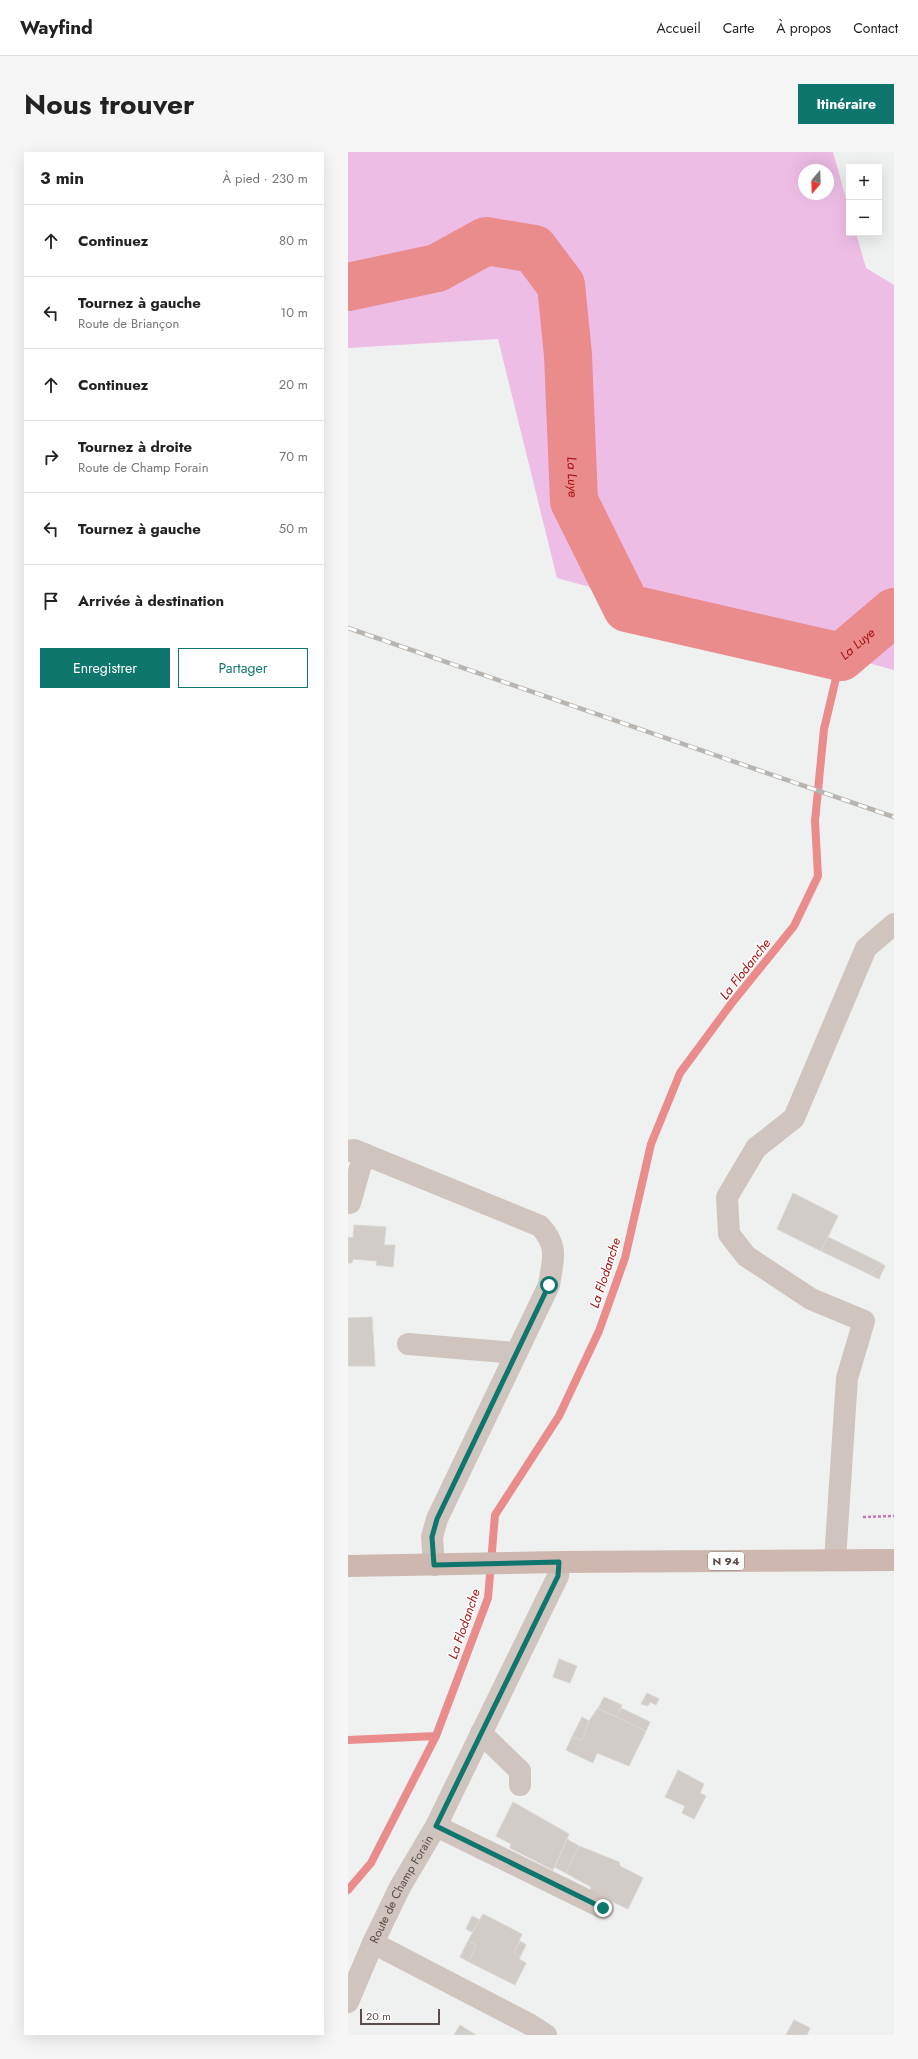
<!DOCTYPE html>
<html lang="fr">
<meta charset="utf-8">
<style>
:root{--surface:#fff;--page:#f6f6f6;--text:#222;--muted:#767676;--line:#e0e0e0;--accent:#0f766e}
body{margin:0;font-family:Jost,sans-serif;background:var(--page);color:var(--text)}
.controls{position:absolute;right:12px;top:12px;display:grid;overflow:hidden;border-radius:0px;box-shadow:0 4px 16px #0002}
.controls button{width:36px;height:36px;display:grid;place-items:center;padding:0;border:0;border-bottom:1px solid var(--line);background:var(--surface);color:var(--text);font:20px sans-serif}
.compass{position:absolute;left:450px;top:12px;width:36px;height:36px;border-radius:50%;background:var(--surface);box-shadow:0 4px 16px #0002;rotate:199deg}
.scale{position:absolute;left:12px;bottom:10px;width:80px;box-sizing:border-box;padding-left:4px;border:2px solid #5b4c47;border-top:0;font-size:11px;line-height:14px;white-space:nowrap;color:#5b4c47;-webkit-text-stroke:3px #fff;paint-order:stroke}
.stop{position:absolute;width:12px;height:12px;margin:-9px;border:3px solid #0f766e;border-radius:50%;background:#fff}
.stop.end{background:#0f766e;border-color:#fff;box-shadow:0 1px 4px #0008}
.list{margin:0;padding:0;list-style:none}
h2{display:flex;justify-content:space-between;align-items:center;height:52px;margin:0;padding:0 16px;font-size:17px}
h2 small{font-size:13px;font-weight:400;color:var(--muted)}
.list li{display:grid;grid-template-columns:26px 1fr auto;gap:12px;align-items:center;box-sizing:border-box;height:72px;padding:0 16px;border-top:1px solid var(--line)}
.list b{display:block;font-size:15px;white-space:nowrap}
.list p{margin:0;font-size:13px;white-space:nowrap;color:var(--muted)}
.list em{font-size:13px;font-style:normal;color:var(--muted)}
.actions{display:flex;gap:8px;padding:12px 16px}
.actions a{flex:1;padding:9px 0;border:1px solid var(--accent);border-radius:0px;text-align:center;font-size:14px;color:var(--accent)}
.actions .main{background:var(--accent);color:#fff}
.icon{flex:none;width:22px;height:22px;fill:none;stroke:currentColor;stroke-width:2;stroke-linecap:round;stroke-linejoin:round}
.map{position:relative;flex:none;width:546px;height:1883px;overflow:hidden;border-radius:0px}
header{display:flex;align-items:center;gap:24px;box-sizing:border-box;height:56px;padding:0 20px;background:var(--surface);border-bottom:1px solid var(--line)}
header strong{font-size:19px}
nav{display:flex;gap:22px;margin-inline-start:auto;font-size:14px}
.intro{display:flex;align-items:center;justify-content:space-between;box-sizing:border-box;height:96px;padding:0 24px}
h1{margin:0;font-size:28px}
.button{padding:10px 18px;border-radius:0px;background:var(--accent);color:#fff;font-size:14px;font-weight:700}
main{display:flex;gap:24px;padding:0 24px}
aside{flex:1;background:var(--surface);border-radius:0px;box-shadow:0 4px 16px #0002}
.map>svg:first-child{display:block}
.green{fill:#eebde6;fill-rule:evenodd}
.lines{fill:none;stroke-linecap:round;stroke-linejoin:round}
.stream{stroke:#ea8b8c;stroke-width:8}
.river{stroke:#ea8b8c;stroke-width:48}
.building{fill:#d1ccc8;stroke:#dad6d2}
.path{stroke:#cb76b2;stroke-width:2.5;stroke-dasharray:3 2;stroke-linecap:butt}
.minor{stroke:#d0c4bf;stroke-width:22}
.major{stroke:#cdb7ae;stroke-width:22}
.rail-casing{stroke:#b8b4b0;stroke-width:4.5}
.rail{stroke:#fff;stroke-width:3;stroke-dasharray:9;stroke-linecap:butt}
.route{stroke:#0f766e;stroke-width:5}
.labels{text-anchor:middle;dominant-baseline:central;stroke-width:3;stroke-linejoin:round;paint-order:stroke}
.shield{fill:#fff;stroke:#8c827e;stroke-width:1}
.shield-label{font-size:11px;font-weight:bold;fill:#5b4c47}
.street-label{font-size:12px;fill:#5b4c47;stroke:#fff}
.water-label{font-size:13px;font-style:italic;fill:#a51011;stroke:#fff}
</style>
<header>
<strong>Wayfind</strong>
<nav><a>Accueil</a><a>Carte</a><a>À propos</a><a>Contact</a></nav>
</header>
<div class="intro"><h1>Nous trouver</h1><a class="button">Itinéraire</a></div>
<main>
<aside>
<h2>3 min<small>À pied · 230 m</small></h2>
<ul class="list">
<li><svg class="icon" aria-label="ahead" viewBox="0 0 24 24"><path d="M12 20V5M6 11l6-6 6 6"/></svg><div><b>Continuez</b></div><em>80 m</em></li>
<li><svg class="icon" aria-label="left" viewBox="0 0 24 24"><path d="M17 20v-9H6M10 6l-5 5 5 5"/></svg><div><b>Tournez à gauche</b><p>Route de Briançon</p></div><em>10 m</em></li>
<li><svg class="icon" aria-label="ahead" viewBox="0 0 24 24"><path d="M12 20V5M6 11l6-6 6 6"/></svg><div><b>Continuez</b></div><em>20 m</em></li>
<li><svg class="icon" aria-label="right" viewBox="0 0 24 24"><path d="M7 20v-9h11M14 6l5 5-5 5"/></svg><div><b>Tournez à droite</b><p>Route de Champ Forain</p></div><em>70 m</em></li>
<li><svg class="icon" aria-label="left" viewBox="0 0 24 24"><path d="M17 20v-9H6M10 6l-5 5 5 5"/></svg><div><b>Tournez à gauche</b></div><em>50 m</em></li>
<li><svg class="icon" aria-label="arrive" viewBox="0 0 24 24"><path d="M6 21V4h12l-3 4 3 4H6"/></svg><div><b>Arrivée à destination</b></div></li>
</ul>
<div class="actions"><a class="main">Enregistrer</a><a>Partager</a></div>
</aside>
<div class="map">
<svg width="546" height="1883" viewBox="0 0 546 1883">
<rect width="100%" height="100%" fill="#eef1f0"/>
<path class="green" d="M0 0H485L501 57V81H508L518 116 546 133V518L209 426 150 187 0 196ZM456 18H480V42H456Z"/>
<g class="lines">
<path class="stream" d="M0 1588 88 1584
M0 1738 23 1711 88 1584 140 1446 147 1363 211 1264 251 1179 277 1106 303 992 332 921 383 852 446 774 470 724 467 669 476 577 493 505"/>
<path class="river" id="s1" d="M0 135 89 116 138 89 186 97 213 133 220 203 226 349 279 456 493 505 546 460"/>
</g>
<path class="building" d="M445 1041 490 1064 473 1099 429 1077Z
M6 1073 38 1075 36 1093H47L45 1115 28 1113 29 1109 5 1107 4 1111H0V1085L5 1086Z
M480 1085 533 1111 531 1115 521 1122 473 1099Z
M533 1111 537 1114 531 1127 521 1122 531 1115Z
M24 1165 27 1214H0V1166Z
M211 1507 229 1514 222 1531 205 1525Z
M299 1541 311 1547 308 1553 302 1550 300 1554 293 1552Z
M256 1545 274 1553 268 1565 250 1557Z
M250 1556 298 1579 281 1614 249 1601 245 1611 218 1598 224 1585 234 1588 241 1569Z
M273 1556 302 1570 298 1579 268 1565Z
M234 1565 241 1569 234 1588 224 1585Z
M330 1618 356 1632 352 1641 358 1644 346 1667 334 1661 337 1654 317 1645Z
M165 1650 221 1682 205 1718 162 1696 163 1692 148 1684Z
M219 1687 231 1694 218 1721 207 1715Z
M231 1694 271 1710 272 1714 295 1726 280 1757 242 1739 243 1735 218 1721Z
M135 1762 174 1782 166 1801 172 1805 171 1807 178 1811 167 1833 121 1810 128 1793 120 1789Z
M124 1764 132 1768 124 1780 118 1777Z
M120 1789 128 1793 121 1810 112 1805Z
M172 1789 178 1793 172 1805 166 1801Z
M446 1868 462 1876 459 1883H438Z
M112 1873 128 1883H106Z"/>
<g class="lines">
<path class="path" d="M515 1365 546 1364"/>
<g class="minor">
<path d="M0 999 6 998 192 1074C211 1094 205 1108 201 1133L89 1367 84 1385 86 1413"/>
<path d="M2 1051 16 1002"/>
<path d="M60 1192 168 1201"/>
<path d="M487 1408 499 1226 516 1169 463 1147 398 1104 381 1082 379 1045 408 996 446 966 518 796 546 772"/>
<path d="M133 1581 172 1619V1633"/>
<path d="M88 1674 255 1756"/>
<path d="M25 1791 181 1872 198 1883"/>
<path id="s2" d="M0 1850 25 1791 52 1735 88 1674 210 1424 211 1410"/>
</g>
<path class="major" d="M0 1414 211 1410 546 1408"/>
<g class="rail-casing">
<path id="rail" d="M0 476 546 665"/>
</g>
<use href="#rail" class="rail"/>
</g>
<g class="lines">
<path class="route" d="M201 1133 89 1367 84 1385 86 1413 211 1410 210 1424 88 1674 255 1756"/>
</g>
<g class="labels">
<rect class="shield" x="360" y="1400" width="36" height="18" rx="3"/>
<g class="shield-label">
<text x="378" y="1409">N 94</text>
</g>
<g class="street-label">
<text stroke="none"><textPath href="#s2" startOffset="125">Route de Champ Forain</textPath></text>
</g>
<g class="water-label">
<text stroke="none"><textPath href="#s1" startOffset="433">La Luye</textPath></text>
<text stroke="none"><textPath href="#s1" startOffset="817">La Luye</textPath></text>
<text transform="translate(397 817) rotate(-52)">La Flodanche</text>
<text transform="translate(257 1121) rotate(-72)">La Flodanche</text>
<text transform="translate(116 1472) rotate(-71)">La Flodanche</text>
</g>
</g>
</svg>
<div class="controls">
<button>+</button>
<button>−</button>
</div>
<svg class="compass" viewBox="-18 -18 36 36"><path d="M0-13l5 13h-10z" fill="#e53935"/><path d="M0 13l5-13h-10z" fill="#767676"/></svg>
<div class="scale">20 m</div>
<div class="stop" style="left:201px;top:1133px"></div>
<div class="stop end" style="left:255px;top:1756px"></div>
</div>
</main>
